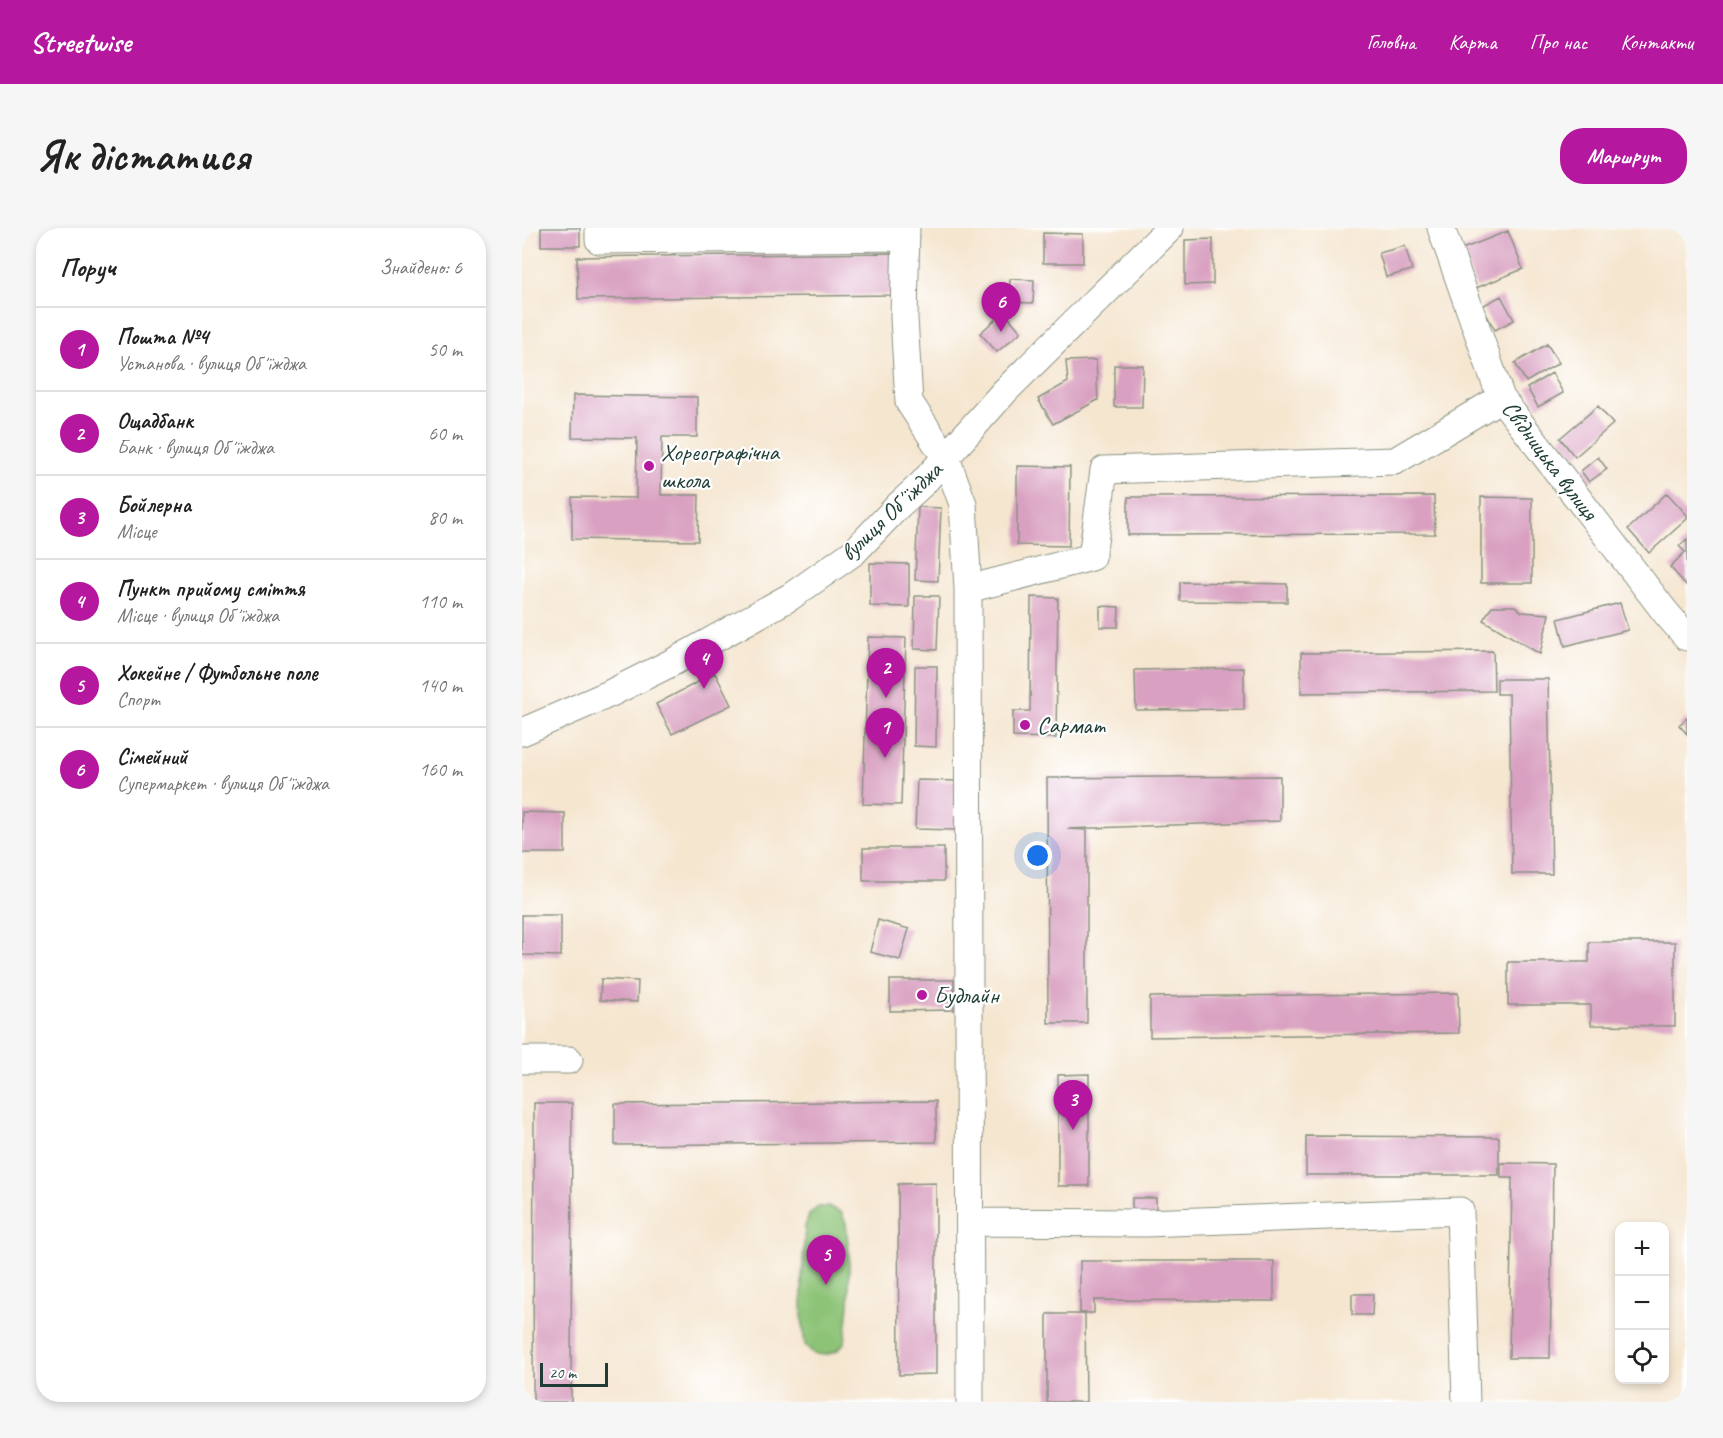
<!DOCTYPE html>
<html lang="uk">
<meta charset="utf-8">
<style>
:root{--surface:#fff;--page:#f6f6f6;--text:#222;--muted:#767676;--line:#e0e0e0;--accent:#b5179e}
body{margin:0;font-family:Caveat,sans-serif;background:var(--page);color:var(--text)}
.controls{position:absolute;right:18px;bottom:18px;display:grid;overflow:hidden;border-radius:12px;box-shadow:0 3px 9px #0003}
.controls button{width:54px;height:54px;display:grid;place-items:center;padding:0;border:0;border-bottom:2px solid var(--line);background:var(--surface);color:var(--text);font:30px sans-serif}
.scale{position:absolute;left:18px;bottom:15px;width:68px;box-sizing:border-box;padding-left:6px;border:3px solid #1f3d34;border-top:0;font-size:16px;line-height:21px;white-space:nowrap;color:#1f3d34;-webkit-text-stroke:4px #fff;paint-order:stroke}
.you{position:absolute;left:516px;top:628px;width:21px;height:21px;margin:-15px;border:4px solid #fff;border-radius:50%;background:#1a73e8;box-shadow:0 0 0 9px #1a73e833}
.badge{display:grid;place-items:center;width:39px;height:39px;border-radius:50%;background:var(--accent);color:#fff;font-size:20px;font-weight:700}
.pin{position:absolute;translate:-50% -50px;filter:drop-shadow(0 2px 3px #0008)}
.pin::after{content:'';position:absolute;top:32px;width:21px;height:18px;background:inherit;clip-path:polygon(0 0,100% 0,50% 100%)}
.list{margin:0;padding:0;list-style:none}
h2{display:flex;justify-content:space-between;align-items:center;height:78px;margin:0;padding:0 24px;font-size:26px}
h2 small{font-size:20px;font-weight:400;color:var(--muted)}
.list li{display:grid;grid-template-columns:39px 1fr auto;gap:18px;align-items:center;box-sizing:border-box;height:84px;padding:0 24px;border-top:2px solid var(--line)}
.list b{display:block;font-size:22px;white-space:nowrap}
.list p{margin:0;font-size:20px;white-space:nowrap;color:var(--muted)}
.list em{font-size:20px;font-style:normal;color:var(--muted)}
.icon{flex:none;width:33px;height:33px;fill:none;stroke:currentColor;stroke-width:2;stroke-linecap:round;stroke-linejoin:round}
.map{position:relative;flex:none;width:1165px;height:1174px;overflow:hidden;border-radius:24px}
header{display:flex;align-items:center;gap:36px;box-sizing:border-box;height:84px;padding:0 30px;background:var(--accent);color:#fff}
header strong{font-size:28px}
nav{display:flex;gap:33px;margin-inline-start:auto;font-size:21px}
.intro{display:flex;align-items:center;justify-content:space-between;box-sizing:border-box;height:144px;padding:0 36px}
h1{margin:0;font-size:42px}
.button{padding:15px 27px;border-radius:24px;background:var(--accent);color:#fff;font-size:21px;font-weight:700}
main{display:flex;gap:36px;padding:0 36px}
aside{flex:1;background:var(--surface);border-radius:24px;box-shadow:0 3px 9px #0003}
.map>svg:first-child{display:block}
.green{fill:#8cc376;stroke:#568055;stroke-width:1.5}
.building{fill:#d9a0c1}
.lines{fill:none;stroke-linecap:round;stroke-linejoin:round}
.minor-casing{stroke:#8a9282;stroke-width:29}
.minor{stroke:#fff;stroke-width:27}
.poi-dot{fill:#b5179e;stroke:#fff;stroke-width:2}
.labels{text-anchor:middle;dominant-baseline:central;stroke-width:4.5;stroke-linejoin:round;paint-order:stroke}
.poi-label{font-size:24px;fill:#1f3d34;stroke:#fff;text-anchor:start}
.street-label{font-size:24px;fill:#1f3d34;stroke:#fff}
</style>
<header>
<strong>Streetwise</strong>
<nav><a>Головна</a><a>Карта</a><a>Про нас</a><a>Контакти</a></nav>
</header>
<div class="intro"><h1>Як дістатися</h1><a class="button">Маршрут</a></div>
<main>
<aside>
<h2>Поруч<small>Знайдено: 6</small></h2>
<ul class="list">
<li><span class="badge">1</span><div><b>Пошта №4</b><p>Установа · вулиця Обʼїжджа</p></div><em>50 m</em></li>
<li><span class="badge">2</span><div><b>Ощадбанк</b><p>Банк · вулиця Обʼїжджа</p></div><em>60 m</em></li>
<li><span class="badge">3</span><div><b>Бойлерна</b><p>Місце</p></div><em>80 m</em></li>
<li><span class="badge">4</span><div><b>Пункт прийому сміття</b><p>Місце · вулиця Обʼїжджа</p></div><em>110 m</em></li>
<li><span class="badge">5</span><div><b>Хокейне / Футбольне поле</b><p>Спорт</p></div><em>140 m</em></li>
<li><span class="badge">6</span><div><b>Сімейний</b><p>Супермаркет · вулиця Обʼїжджа</p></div><em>160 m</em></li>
</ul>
</aside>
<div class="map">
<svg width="1165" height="1174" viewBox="0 0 1165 1174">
<rect width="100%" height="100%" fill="#fff"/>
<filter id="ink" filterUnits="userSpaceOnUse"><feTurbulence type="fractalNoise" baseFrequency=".0167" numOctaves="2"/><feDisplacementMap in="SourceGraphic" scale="12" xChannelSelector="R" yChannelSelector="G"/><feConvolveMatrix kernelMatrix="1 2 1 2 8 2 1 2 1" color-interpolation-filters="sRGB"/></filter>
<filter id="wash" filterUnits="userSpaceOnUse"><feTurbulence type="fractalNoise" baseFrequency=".008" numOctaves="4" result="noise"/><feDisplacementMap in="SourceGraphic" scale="24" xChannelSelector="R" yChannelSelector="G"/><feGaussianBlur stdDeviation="1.35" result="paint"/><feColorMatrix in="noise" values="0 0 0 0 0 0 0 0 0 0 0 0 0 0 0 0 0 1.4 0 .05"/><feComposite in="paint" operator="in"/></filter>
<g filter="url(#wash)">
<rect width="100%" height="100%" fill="#f5e6d0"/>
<path class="green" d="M296 979H307L319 984 324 995 327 1026V1076L323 1114 315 1123 304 1127 292 1126 283 1117 280 1090V1051L283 999 287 987Z"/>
<g id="blocks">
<path class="building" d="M19 0H58V18H19Z
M986 3 1001 41 954 60 940 21Z
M521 5 561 6V35H521Z
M691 11V56L663 57V12Z
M883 18 890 42 864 49 857 25Z
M371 25V67L56 71 55 29Z
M488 51 512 52 511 75 487 74Z
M979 68 992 92 973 102 960 78Z
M482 84 499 104 475 124 458 105Z
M1025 116 1037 135 1004 154 993 135Z
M574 132 576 172 531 196 516 171 546 154 544 133Z
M592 137H621L620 179H592Z
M1030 145 1041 165 1016 179 1005 160Z
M51 167 175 169V209H140L139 267H177L176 313 50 311V269L114 270 115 210 50 209Z
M1076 178 1091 196 1053 229 1038 210Z
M1076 229 1085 241 1067 254 1059 243Z
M495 238 548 239 547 318 495 317Z
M1145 265 1165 287V291L1127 325 1106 301Z
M912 268 913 306 606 307V269Z
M959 269 1010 270V355H959Z
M396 279 419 280 416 353 393 352Z
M1165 311V358L1148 339 1163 324 1157 318Z
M348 335 387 336V379L348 378Z
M658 354 765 356V374L658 373Z
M393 368H417L415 422 392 421Z
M509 369 536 370 534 510 491 509V483H508Z
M1098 375 1106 402 1043 418 1036 391Z
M578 378 597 379 596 399H578Z
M970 378H993L1000 384 1027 386 1018 426 961 392Z
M346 409 384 410 379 577 341 576Z
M971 423 972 463 779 465V425Z
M393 438H415L414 519 392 518Z
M722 440V481L614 482 613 442Z
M193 445 209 477 150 506 134 476Z
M975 451H1026L1030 646H990L987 466H975Z
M1165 490V506L1157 497Z
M758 548V593L545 601 565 602V795H526L525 550Z
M395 552 436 553 434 602 393 601Z
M0 584 43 585V625H0Z
M341 620H422V653H341Z
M0 687H39V728L0 727Z
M356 692 387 701 378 732 348 724Z
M1067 714H1153V798L1069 797V777H986V734H1067Z
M79 751 116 753 115 774 78 772Z
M368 752H432V782L368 783Z
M936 765 937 805 628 809V769Z
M567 846V958H536V847Z
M414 873V914L93 917V876Z
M12 875H50L49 1174H11Z
M784 908 977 909V947H784Z
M979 935 1031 936 1028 1130H987L990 950H979Z
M414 955V1146L377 1147 376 956Z
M610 970H634V988L610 989Z
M558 1033H752V1073L572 1072V1085H558Z
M830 1066H851L850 1087H830Z
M525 1086H563L564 1174H525Z"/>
</g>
</g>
<g filter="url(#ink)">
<use href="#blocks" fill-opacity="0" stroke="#8a9282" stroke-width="1.5"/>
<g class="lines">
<g class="minor-casing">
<path id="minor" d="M77 0V12L383 9
M384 0 382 90 387 174 424 230 441 276 446 361 448 1174
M919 0 979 170 1144 385 1165 409
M446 361 570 329 582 242 873 233 979 170
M0 504 87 466 151 434 268 369 332 324 377 277 400 256 483 163 648 0
M0 832H47
M448 994 624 995 938 983 944 1174"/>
</g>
<use href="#minor" class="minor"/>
</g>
</g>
<g class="poi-dot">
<circle cx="127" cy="238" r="6"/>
<circle cx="503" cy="497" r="6"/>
<circle cx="400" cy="767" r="6"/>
</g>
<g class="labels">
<g class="poi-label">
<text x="139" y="224">Хореографічна<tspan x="139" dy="28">школа</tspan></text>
<text x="515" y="497">Сармат</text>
<text x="412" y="767">Будлайн</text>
</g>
<g class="street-label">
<text transform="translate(1028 232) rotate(53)">Свідницька вулиця</text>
<text transform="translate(369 283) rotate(-44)">вулиця Обʼїжджа</text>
</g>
</g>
</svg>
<div class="controls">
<button>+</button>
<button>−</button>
<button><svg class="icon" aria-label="locate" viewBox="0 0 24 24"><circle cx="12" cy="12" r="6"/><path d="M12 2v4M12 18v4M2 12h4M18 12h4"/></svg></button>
</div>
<div class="scale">20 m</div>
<div class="you"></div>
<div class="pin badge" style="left:363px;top:530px">1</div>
<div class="pin badge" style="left:364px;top:470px">2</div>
<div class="pin badge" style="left:551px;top:902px">3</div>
<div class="pin badge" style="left:182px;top:461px">4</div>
<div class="pin badge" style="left:304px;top:1057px">5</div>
<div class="pin badge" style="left:479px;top:104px">6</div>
</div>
</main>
